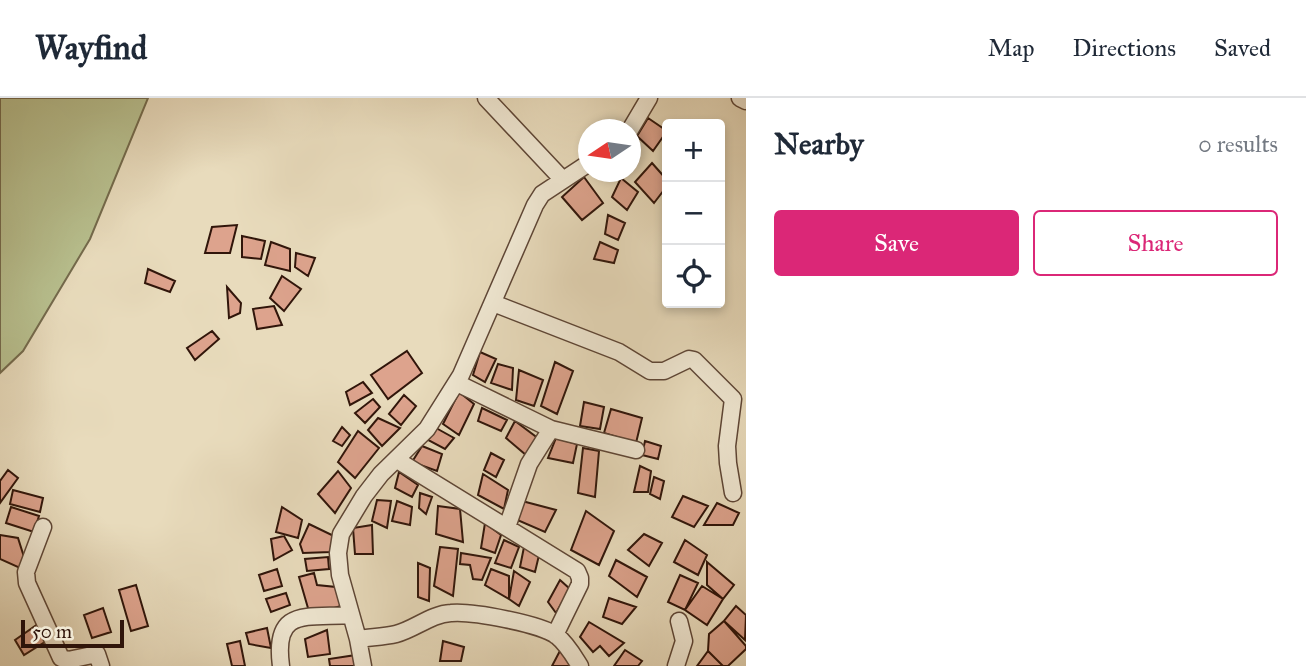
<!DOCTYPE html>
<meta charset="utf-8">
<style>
:root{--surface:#fff;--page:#f2f2f3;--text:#1f2937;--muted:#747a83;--line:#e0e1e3;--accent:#db2777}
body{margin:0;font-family:"IM FELL Great Primer",serif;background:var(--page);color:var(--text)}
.controls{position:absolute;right:21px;top:21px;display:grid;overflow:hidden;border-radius:7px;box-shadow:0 4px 10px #0003}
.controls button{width:63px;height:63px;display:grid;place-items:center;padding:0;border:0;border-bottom:2px solid var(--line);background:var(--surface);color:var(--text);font:35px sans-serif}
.compass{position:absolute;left:578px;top:21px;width:63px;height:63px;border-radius:50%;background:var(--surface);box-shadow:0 4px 10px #0003;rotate:257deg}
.scale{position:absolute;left:21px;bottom:18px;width:103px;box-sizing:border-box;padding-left:7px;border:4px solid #30150a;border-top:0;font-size:19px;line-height:24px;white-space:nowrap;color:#30150a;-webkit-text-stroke:5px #f0e8d3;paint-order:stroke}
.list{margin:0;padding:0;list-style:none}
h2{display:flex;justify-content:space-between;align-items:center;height:91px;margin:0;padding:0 28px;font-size:30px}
h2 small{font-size:23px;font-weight:400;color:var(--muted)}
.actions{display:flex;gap:14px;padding:21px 28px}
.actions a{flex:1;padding:16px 0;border:2px solid var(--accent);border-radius:7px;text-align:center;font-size:24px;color:var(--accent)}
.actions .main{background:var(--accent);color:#fff}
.icon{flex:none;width:38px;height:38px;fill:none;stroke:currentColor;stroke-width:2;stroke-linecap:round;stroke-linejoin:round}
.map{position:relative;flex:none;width:746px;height:568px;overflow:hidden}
header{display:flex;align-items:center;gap:42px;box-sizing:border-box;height:98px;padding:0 35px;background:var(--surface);border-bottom:2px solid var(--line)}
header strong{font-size:33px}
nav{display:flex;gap:38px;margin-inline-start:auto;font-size:24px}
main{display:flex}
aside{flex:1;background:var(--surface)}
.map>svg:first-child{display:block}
.green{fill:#b8c08f;stroke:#746a4c;stroke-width:2}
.building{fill:#dda38d;stroke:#30150a;stroke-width:2}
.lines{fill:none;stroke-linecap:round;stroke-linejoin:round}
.minor-casing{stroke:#5e4636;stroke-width:19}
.minor{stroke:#f0e8d3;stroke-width:16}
</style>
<header>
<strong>Wayfind</strong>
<nav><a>Map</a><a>Directions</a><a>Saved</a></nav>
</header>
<main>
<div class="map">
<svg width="746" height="568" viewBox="0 0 746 568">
<rect width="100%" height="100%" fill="#e8dbbc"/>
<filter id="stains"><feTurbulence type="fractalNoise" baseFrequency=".00286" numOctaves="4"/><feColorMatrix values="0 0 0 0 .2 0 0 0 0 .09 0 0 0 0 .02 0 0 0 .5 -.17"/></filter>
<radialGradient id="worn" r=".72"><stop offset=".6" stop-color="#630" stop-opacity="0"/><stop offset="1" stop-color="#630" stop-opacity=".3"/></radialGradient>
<path class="green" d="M0 0H148L90 141 23 253 0 275Z"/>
<path class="building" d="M648 20 667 33 653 53 637 38Z
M652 65 667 82V88L654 105 635 84Z
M584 79 603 105 582 122 562 99Z
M621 80 638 94 627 112 612 99Z
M608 117 625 125 618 142 605 136Z
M237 127 230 155H205L212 129Z
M242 138 265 143 261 161 242 159Z
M271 144 290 151V173L265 167Z
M600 144 618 152 614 165 594 161Z
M296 155 315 160 308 178 295 169Z
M148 171 175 183 170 194 145 185Z
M282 178 301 191 284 213 270 200Z
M227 189 241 205 240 215 229 220Z
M274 208 282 227 257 231 253 211Z
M212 233 219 241 195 262 187 250Z
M407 253 422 275 388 301 371 277Z
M480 254 496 261 485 284 473 277Z
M555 264 573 273 557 316 541 308Z
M498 266 513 270 512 292 491 285Z
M519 272 543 282 534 308 516 302Z
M363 284 372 295 350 307 346 294Z
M459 294 474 306 459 337 443 326Z
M404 297 416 308 401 327 389 316Z
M373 301 380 309 365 325 355 315Z
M584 304 604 309 600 331 580 328Z
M482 310 507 322 501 333 478 323Z
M611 311 642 320 636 345 604 335Z
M378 320 400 330 382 348 368 332Z
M515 323 539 341 526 357 506 340Z
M342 329 350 337 342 348 333 343Z
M436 330 454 340 445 351 428 342Z
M358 333 379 350 355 380 338 364Z
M556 340 577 346 573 365 548 360Z
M645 343 661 348 658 361 642 357Z
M422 348 442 356 437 373 412 364Z
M583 350 599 353 595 399 578 395Z
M491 355 504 362 496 379 484 372Z
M640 368 651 373 648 394H634Z
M8 372 18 380 0 405V383Z
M338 373 351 390 335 415 318 396Z
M399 374 418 387 412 399 395 390Z
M483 376 508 392 504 411 478 397Z
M654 379 664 383 660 401 650 396Z
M13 392 43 400 40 414 10 406Z
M420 395 432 399 426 416 419 410Z
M683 398 708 408 694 429 672 419Z
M377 402 391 403 387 430 372 423Z
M397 403 412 409 410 427 392 423Z
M522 403 556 412 545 434 515 421Z
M717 405 739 415 733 427H704Z
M438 408 460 411 463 444 436 436Z
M11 409 39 418 34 434 6 425Z
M282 409 302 422 298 440 276 434Z
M586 413 614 433 599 467 571 452Z
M485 425 501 437 495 455 481 450Z
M309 426 338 440 331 454 303 455 300 446Z
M372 427 373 456H355L353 430Z
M644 436 662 445 649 468 628 452Z
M0 437 18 440 24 459 20 470 0 461Z
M284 438 292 452 274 462 271 441Z
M504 442 519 449 511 470 495 465Z
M685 442 707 457 698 477 674 464Z
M440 449 458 451 453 498 434 488Z
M524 449 540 453 535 474 520 469Z
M461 455 491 460 482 482 473 481 470 467 460 466Z
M328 459 329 471 307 473 305 461Z
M616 462 647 479 637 499 609 478Z
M707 464 734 487 723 501 707 487Z
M418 465 430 470 429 503 418 499Z
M277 471 282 488 264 493 259 477Z
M491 471 509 478V501L485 487Z
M514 473 530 484 519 508 509 501Z
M314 475 317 487 336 489 341 508 310 517 299 479Z
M680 477 698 485 685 512 668 504Z
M560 482 570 491 556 515 548 504Z
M136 487 148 528 131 533 119 492Z
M702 488 723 501 707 527 685 512Z
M286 495 290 507 271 514 266 501Z
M609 500 636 509 622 526 603 519Z
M736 508 746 517 745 542 724 523Z
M103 510 111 534 92 540 84 517Z
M724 523 746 548V551L728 568H723L708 553 709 536Z
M589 524 624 545 609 558 600 548 593 554 580 539Z
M38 526 48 542 24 557 15 542Z
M267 530 271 550 249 546 246 535Z
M327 532 330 556 308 559 305 541Z
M240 543 245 568H232L227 546Z
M443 543 464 549 461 563H440Z
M562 549 571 568H552Z
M625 552 642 563 638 568H614Z
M708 553 723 568H697Z
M356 557 357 568H330L329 561Z"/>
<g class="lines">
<g class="minor-casing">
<path id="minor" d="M486 0 563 82
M740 0 746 3
M630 32 649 0
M493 205 619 254 650 273H664L689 261 694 262 733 301 727 348 728 365 733 395
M457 285 551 331 529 366 507 429
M551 331 636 352
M397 362 577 473 580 480V486L555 537
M43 429 26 474 27 485 61 560 68 562 97 556 101 568
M358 541 363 568
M281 568C273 509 306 520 351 517
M580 568C573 557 567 546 557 538 541 526 472 513 451 515 431 516 415 531 396 536 384 539 370 539 358 541L340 477 338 455 341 436 364 398 381 376 427 331 461 277 535 107 542 96 589 65
M676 568 684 543 679 523"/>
</g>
<use href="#minor" class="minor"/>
</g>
<rect width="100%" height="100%" filter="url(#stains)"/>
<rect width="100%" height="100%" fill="url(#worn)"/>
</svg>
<div class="controls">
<button>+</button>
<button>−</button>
<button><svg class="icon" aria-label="locate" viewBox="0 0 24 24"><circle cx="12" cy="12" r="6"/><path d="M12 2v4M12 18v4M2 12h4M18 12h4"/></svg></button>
</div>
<svg class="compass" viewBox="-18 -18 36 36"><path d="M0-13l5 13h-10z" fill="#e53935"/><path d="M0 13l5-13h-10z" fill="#747a83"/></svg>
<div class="scale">50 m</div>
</div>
<aside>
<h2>Nearby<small>0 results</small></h2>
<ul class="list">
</ul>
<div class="actions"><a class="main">Save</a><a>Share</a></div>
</aside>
</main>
